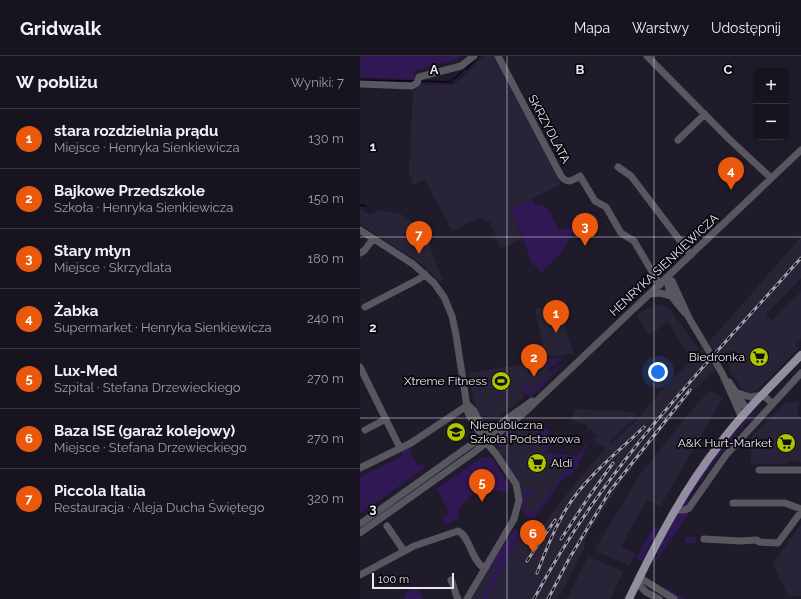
<!DOCTYPE html>
<html lang="pl">
<meta charset="utf-8">
<style>
:root{--surface:#171420;--page:#24212d;--text:#f1f3f6;--muted:#9e9ea5;--line:#36333e;--accent:#ea580c}
body{margin:0;font-family:Raleway,sans-serif;background:var(--page);color:var(--text)}
.controls{position:absolute;right:12px;top:12px;display:grid;overflow:hidden;border-radius:8px;box-shadow:0 4px 16px #0002}
.controls button{width:36px;height:36px;display:grid;place-items:center;padding:0;border:0;border-bottom:1px solid var(--line);background:var(--surface);color:var(--text);font:20px sans-serif}
.scale{position:absolute;left:12px;bottom:10px;width:82px;box-sizing:border-box;padding-left:4px;border:2px solid #e9e6f0;border-top:0;font-size:11px;line-height:14px;white-space:nowrap;color:#e9e6f0;-webkit-text-stroke:3px #09070d;paint-order:stroke}
.you{position:absolute;left:298px;top:316px;width:14px;height:14px;margin:-10px;border:3px solid #fff;border-radius:50%;background:#1a73e8;box-shadow:0 0 0 6px #1a73e833}
.badge{display:grid;place-items:center;width:26px;height:26px;border-radius:50%;background:var(--accent);color:#fff;font-size:13px;font-weight:700}
.pin{position:absolute;translate:-50% -33px;filter:drop-shadow(0 1px 2px #0008)}
.pin::after{content:'';position:absolute;top:21px;width:14px;height:12px;background:inherit;clip-path:polygon(0 0,100% 0,50% 100%)}
.list{margin:0;padding:0;list-style:none}
h2{display:flex;justify-content:space-between;align-items:center;height:52px;margin:0;padding:0 16px;font-size:17px}
h2 small{font-size:13px;font-weight:400;color:var(--muted)}
.list li{display:grid;grid-template-columns:26px 1fr auto;gap:12px;align-items:center;box-sizing:border-box;height:60px;padding:0 16px;border-top:1px solid var(--line)}
.list b{display:block;font-size:15px;white-space:nowrap}
.list p{margin:0;font-size:13px;white-space:nowrap;color:var(--muted)}
.list em{font-size:13px;font-style:normal;color:var(--muted)}
.map{position:relative;flex:none;width:441px;height:543px;overflow:hidden}
header{display:flex;align-items:center;gap:24px;box-sizing:border-box;height:56px;padding:0 20px;background:var(--surface);border-bottom:1px solid var(--line)}
header strong{font-size:19px}
nav{display:flex;gap:22px;margin-inline-start:auto;font-size:14px}
main{display:flex}
aside{flex:1;background:var(--surface)}
.map>svg:first-child{display:block}
.built{fill:#292337}
.green{fill:#2f1853}
.lines{fill:none;stroke-linecap:round;stroke-linejoin:round}
.stream{stroke:#0e0024;stroke-width:1.5}
.minor{stroke:#58565e;stroke-width:7}
.major{stroke:#928e9f;stroke-width:8}
.rail-casing{stroke:#a3a0ab;stroke-width:3}
.rail{stroke:#09070d;stroke-width:1.5;stroke-dasharray:4.5;stroke-linecap:butt}
.grid{fill:none;stroke:#e9e6f0;stroke-width:1;stroke-opacity:0.55}
.labels{text-anchor:middle;dominant-baseline:central;stroke-width:3.5;stroke-linejoin:round;paint-order:stroke}
.street-label{font-size:12px;fill:#e9e6f0;stroke:#09070d}
.poi-label{font-size:12px;fill:#e9e6f0;stroke:#09070d;text-anchor:end}
.grid-label{font-size:13px;text-anchor:middle;font-weight:bold;fill:#e9e6f0;stroke:#09070d;stroke-width:3.5;stroke-linejoin:round;paint-order:stroke}
</style>
<header>
<strong>Gridwalk</strong>
<nav><a>Mapa</a><a>Warstwy</a><a>Udostępnij</a></nav>
</header>
<main>
<aside>
<h2>W pobliżu<small>Wyniki: 7</small></h2>
<ul class="list">
<li><span class="badge">1</span><div><b>stara rozdzielnia prądu</b><p>Miejsce · Henryka Sienkiewicza</p></div><em>130 m</em></li>
<li><span class="badge">2</span><div><b>Bajkowe Przedszkole</b><p>Szkoła · Henryka Sienkiewicza</p></div><em>150 m</em></li>
<li><span class="badge">3</span><div><b>Stary młyn</b><p>Miejsce · Skrzydlata</p></div><em>180 m</em></li>
<li><span class="badge">4</span><div><b>Żabka</b><p>Supermarket · Henryka Sienkiewicza</p></div><em>240 m</em></li>
<li><span class="badge">5</span><div><b>Lux-Med</b><p>Szpital · Stefana Drzewieckiego</p></div><em>270 m</em></li>
<li><span class="badge">6</span><div><b>Baza ISE (garaż kolejowy)</b><p>Miejsce · Stefana Drzewieckiego</p></div><em>270 m</em></li>
<li><span class="badge">7</span><div><b>Piccola Italia</b><p>Restauracja · Aleja Ducha Świętego</p></div><em>320 m</em></li>
</ul>
</aside>
<div class="map">
<svg width="441" height="543" viewBox="0 0 441 543">
<rect width="100%" height="100%" fill="#1f1b2a"/>
<path class="built" d="M124 0H134L200 127 199 129 152 153 162 183 141 193 130 166 119 162 92 175 65 124 53 129 49 116 53 37 61 28 91 29 97 26Z
M0 152 10 159 20 154 41 158 64 175 83 224 79 225 62 208 0 168Z
M441 181V222L406 258 412 264 441 236V283L435 288 439 292 398 334 388 337 381 331 371 317 370 311 365 302 360 304 349 286Z
M197 247 214 298 185 300 175 253Z
M296 248 308 251 339 293 338 294 328 298 308 266 290 279 276 259Z
M342 293 355 314 353 316 334 333 266 420 230 474 225 483 224 493 198 543H124L164 471 177 477 216 426 246 392 234 386 237 379 233 377 234 375 227 373V369L212 365 214 353 276 356V362L253 382 249 390 275 366 303 333Z
M186 304 189 320 186 327 174 338 164 329 161 331 164 342 134 363 119 358 113 343 109 317Z
M350 334 363 342 300 451 287 444 261 490 276 498 269 510 234 494 281 417 329 357Z
M426 346H438V359L441 363V407L429 405 425 408H391V381Z
M159 368 190 374 187 397 218 400 172 461 162 453V439L160 429 137 395 139 393 138 385Z
M441 468V540H428L413 508Z
M228 500 263 516 251 543H207Z
M132 508 138 511 122 543H112Z"/>
<path class="green" d="M0 0H98L100 3 53 15 56 24 0 21Z
M172 143 175 149C190 147 193 164 199 174L217 171 200 198 181 217 172 207 151 153Z
M199 301 203 303 187 313 186 304Z
M209 303C196 312 188 326 176 337L172 332 189 320V317Z
M166 328 174 338 169 341 170 339 164 338 162 330Z
M397 352 399 353C372 381 349 411 328 443L330 447 328 451H323C324 434 383 367 397 352Z
M158 368 190 374 189 384 183 386 186 382 167 371 164 373 161 371 158 374 155 372 139 394 136 390 139 384Z
M231 381 217 412 212 418 201 425 175 461 168 462 161 453 163 437 169 433 173 434 164 448 166 451 165 454 169 456 172 454 175 455 203 419 202 418 205 413 183 397 187 392 184 390 188 387 187 397 218 400Z
M51 392 52 394 50 396 59 410 63 408 65 412 0 458V421L42 400 41 396Z
M122 401H131L151 432H147L146 436 119 432 117 434 113 431 110 434 113 438 97 454 100 462 85 469 81 463 90 456 76 433Z
M321 457 329 458 293 510 303 483 317 458Z
M294 470 299 472 286 497 284 506 276 503Z
M154 473 162 477 126 543H122L138 511 133 509 130 516H127Z
M325 481H336V487H325Z
M60 530 58 534 63 543H44C47 533 50 535 60 530Z
M303 530 325 543H320L302 531Z"/>
<g class="lines">
<path class="stream" d="M106 13 119 0
M0 24 54 25
M60 25 90 26 103 15
M0 149 6 150"/>
<path class="minor" d="M138 0 201 120C207 128 212 125 220 120L235 145 246 151 261 177 274 185 300 229
M287 0 369 83 411 122
M0 28 52 30 57 27 59 21 101 10 114 0
M318 84 345 58
M258 111 271 120 331 199
M0 174 53 208 74 227 84 241 92 260 96 279 108 357 122 381 136 398 156 428 159 444 154 463 107 543
M0 197 4 195 13 183
M306 222 312 225 329 262 362 317 382 362
M306 222 311 240 325 257
M290 238 300 237 311 240
M5 251 59 223 65 218
M0 311 40 392
M369 326 388 355
M378 337 390 341 403 339 412 347
M108 349 114 355 127 380
M5 374 26 363
M0 412 51 387 108 349
M399 414H441
M373 447H425L441 453
M315 454H325L329 452 366 399 441 317
M0 468 172 345
M27 470 44 495
M0 477 113 397 165 356 441 94
M344 483 380 485 397 484 399 486 418 487 441 456
M0 519 54 490 98 475C110 480 111 504 124 512
M279 521 314 543
M91 524C95 531 94 536 98 543
M277 527 286 536 299 543"/>
<path class="major" d="M269 543C295 489 322 436 359 389 383 356 413 328 441 299"/>
<g class="rail-casing">
<path id="rail" d="M201 483 230 439 253 407
M167 505 195 464
M177 517C186 494 195 471 208 450 228 419 258 396 284 371
M174 543C243 412 344 311 441 202
M188 543 209 503 250 435 330 334"/>
</g>
<use href="#rail" class="rail"/>
</g>
<path class="grid" d="M147 0V543M294 0V543M0 181H441M0 362H441"/>
<defs>
<g id="supermarket-disc" transform="scale(1)"><circle r="9.5" fill="#b0c500" stroke="#09070d"/><path d="M-6-5.5h2.5l.6 2H6L4.5 2H-2.5L-4.4-4H-6ZM-1.5 3.2a1.3 1.3 0 1 0 .1 0ZM3 3.2a1.3 1.3 0 1 0 .1 0Z" fill="#111"/></g>
<g id="stadium-disc" transform="scale(1)"><circle r="9.5" fill="#b0c500" stroke="#09070d"/><path d="M0-5a6.5 5 0 1 0 0 10a6.5 5 0 1 0 0-10ZM-3.5-1.8h7v3.6h-7Z" fill="#111"/></g>
<g id="school-disc" transform="scale(1)"><circle r="9.5" fill="#b0c500" stroke="#09070d"/><path d="M0-5L7-2L0 1L-7-2ZM-4 1L0 2.5L4 1V4Q0 6-4 4Z" fill="#111"/></g>
</defs>
<g fill-rule="evenodd">
<use href="#supermarket-disc" x="399" y="301"/>
<use href="#stadium-disc" x="141" y="325"/>
<use href="#school-disc" x="96" y="376"/>
<use href="#supermarket-disc" x="426" y="387"/>
<use href="#supermarket-disc" x="177" y="407"/>
</g>
<g class="labels">
<g class="street-label">
<text transform="translate(189 73) rotate(62)">SKRZYDLATA</text>
<text transform="translate(304 209) rotate(-43)">HENRYKA SIENKIEWICZA</text>
</g>
<g class="poi-label">
<text x="385" y="301">Biedronka</text>
<text x="127" y="325">Xtreme Fitness</text>
<text x="110" y="369" text-anchor="start">Niepubliczna<tspan x="110" dy="14">Szkoła Podstawowa</tspan></text>
<text x="412" y="387">A&amp;K Hurt-Market</text>
<text x="191" y="407" text-anchor="start">Aldi</text>
</g>
</g>
<g class="grid-label">
<text x="74" y="18">A</text>
<text x="220" y="18">B</text>
<text x="368" y="18">C</text>
<text x="13" y="95">1</text>
<text x="13" y="276">2</text>
<text x="13" y="457">3</text>
</g>
</svg>
<div class="controls">
<button>+</button>
<button>−</button>
</div>
<div class="scale">100 m</div>
<div class="you"></div>
<div class="pin badge" style="left:196px;top:277px">1</div>
<div class="pin badge" style="left:174px;top:321px">2</div>
<div class="pin badge" style="left:225px;top:190px">3</div>
<div class="pin badge" style="left:371px;top:134px">4</div>
<div class="pin badge" style="left:122px;top:446px">5</div>
<div class="pin badge" style="left:173px;top:497px">6</div>
<div class="pin badge" style="left:59px;top:198px">7</div>
</div>
</main>
